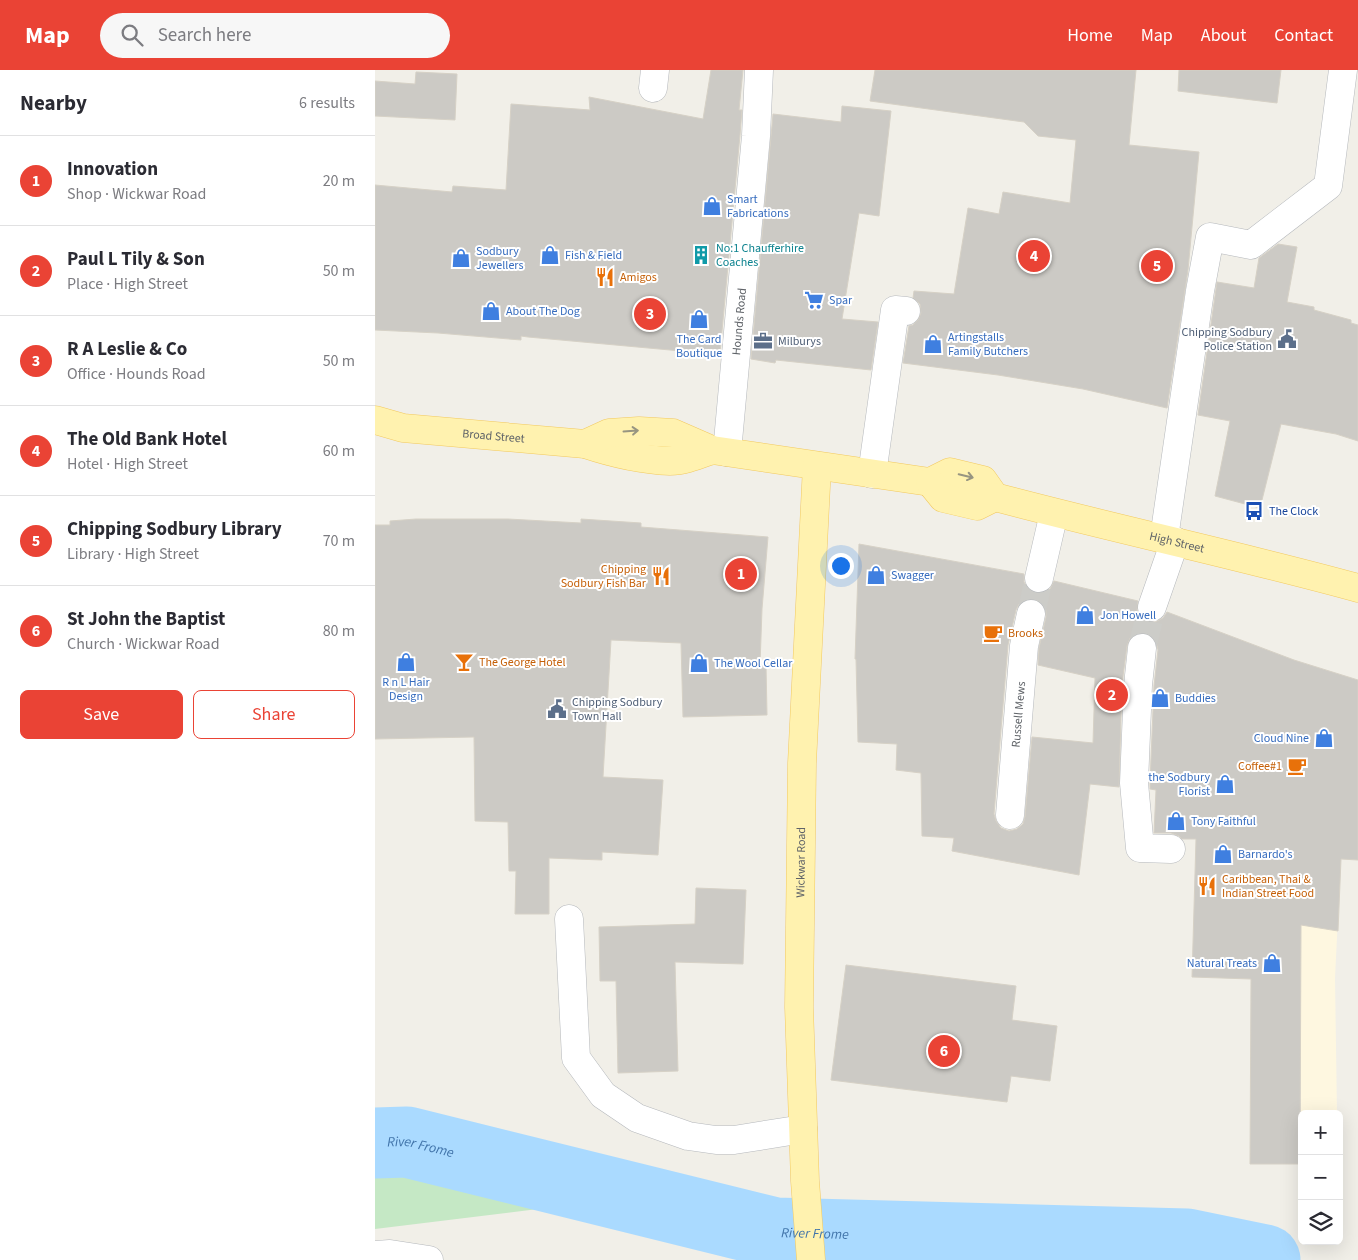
<!DOCTYPE html>
<meta charset="utf-8">
<style>
:root{--surface:#fff;--page:#f7f7f7;--text:#2b2b33;--muted:#7c7c81;--line:#e1e1e2;--accent:#ea4335}
body{margin:0;font-family:"Source Sans 3",sans-serif;background:var(--page);color:var(--text)}
.controls{position:absolute;right:15px;bottom:15px;display:grid;overflow:hidden;border-radius:8px;box-shadow:0 5px 20px #0002}
.controls button{width:45px;height:45px;display:grid;place-items:center;padding:0;border:0;border-bottom:1px solid var(--line);background:var(--surface);color:var(--text);font:25px sans-serif}
.you{position:absolute;left:465px;top:495px;width:18px;height:18px;margin:-12px;border:4px solid #fff;border-radius:50%;background:#1a73e8;box-shadow:0 0 0 8px #1a73e833}
.badge{display:grid;place-items:center;width:32px;height:32px;border-radius:50%;background:var(--accent);color:#fff;font-size:16px;font-weight:700}
.pin{position:absolute;translate:-50% -50%;border:2px solid #fff;box-shadow:0 1px 5px #0006}
.list{margin:0;padding:0;list-style:none}
h2{display:flex;justify-content:space-between;align-items:center;height:65px;margin:0;padding:0 20px;font-size:21px}
h2 small{font-size:16px;font-weight:400;color:var(--muted)}
.list li{display:grid;grid-template-columns:32px 1fr auto;gap:15px;align-items:center;box-sizing:border-box;height:90px;padding:0 20px;border-top:1px solid var(--line)}
.list b{display:block;font-size:19px;white-space:nowrap}
.list p{margin:0;font-size:16px;white-space:nowrap;color:var(--muted)}
.list em{font-size:16px;font-style:normal;color:var(--muted)}
.actions{display:flex;gap:10px;padding:15px 20px}
.actions a{flex:1;padding:11px 0;border:1px solid var(--accent);border-radius:8px;text-align:center;font-size:18px;color:var(--accent)}
.actions .main{background:var(--accent);color:#fff}
.icon{flex:none;width:28px;height:28px;fill:none;stroke:currentColor;stroke-width:2;stroke-linecap:round;stroke-linejoin:round}
.map{position:relative;flex:none;width:983px;height:1190px;overflow:hidden}
header{display:flex;align-items:center;gap:30px;box-sizing:border-box;height:70px;padding:0 25px;background:var(--accent);color:#fff}
header strong{font-size:24px}
nav{display:flex;gap:28px;margin-inline-start:auto;font-size:18px}
.search{width:350px;height:45px;background:var(--page);display:flex;align-items:center;gap:12px;box-sizing:border-box;padding:0 18px;border-radius:28px;color:var(--muted);font-size:19px}
main{display:flex}
aside{flex:1;background:var(--surface)}
.map>svg:first-child{display:block}
.commercial{fill:#fef7e0}
.green{fill:#c5e8c5}
.lines{fill:none;stroke-linecap:round;stroke-linejoin:round}
.river{stroke:#aadaff;stroke-width:71}
.building{fill:#cccac5;stroke:#d6d1c6;fill-rule:evenodd}
.minor-tunnel{stroke:#ccccc8;stroke-width:28;stroke-dasharray:28 14;stroke-linecap:butt}
.minor-casing{stroke:#b5b8bc;stroke-width:29}
.major-casing{stroke:#f2c960;stroke-width:29}
.minor{stroke:#fff;stroke-width:28}
.major{stroke:#fff2af;stroke-width:28}
.oneway{stroke:#979581}
.labels{text-anchor:middle;dominant-baseline:central;stroke-width:4;stroke-linejoin:round;paint-order:stroke}
.shop-label{font-size:12px;fill:#366cbe;stroke:#fff;text-anchor:start}
.culture-label{font-size:12px;fill:#0d838f;stroke:#fff;text-anchor:start}
.food-label{font-size:12px;fill:#c56008;stroke:#fff;text-anchor:start}
.street-label{font-size:12px;fill:#5f6368;stroke:#fff}
.service-label{font-size:12px;fill:#4e5e75;stroke:#fff;text-anchor:start}
.transit-label{font-size:12px;fill:#164399;stroke:#fff;text-anchor:start}
.water-label{font-size:14px;font-style:italic;fill:#4174aa;stroke:#fff}
</style>
<header>
<strong>Map</strong>
<div class="search"><svg class="icon" aria-label="search" viewBox="0 0 24 24"><circle cx="10" cy="10" r="6"/><path d="M15 15l6 6"/></svg>Search here</div>
<nav><a>Home</a><a>Map</a><a>About</a><a>Contact</a></nav>
</header>
<main>
<aside>
<h2>Nearby<small>6 results</small></h2>
<ul class="list">
<li><span class="badge">1</span><div><b>Innovation</b><p>Shop · Wickwar Road</p></div><em>20 m</em></li>
<li><span class="badge">2</span><div><b>Paul L Tily &amp; Son</b><p>Place · High Street</p></div><em>50 m</em></li>
<li><span class="badge">3</span><div><b>R A Leslie &amp; Co</b><p>Office · Hounds Road</p></div><em>50 m</em></li>
<li><span class="badge">4</span><div><b>The Old Bank Hotel</b><p>Hotel · High Street</p></div><em>60 m</em></li>
<li><span class="badge">5</span><div><b>Chipping Sodbury Library</b><p>Library · High Street</p></div><em>70 m</em></li>
<li><span class="badge">6</span><div><b>St John the Baptist</b><p>Church · Wickwar Road</p></div><em>80 m</em></li>
</ul>
<div class="actions"><a class="main">Save</a><a>Share</a></div>
</aside>
<div class="map">
<svg width="983" height="1190" viewBox="0 0 983 1190">
<rect width="100%" height="100%" fill="#f1efe8"/>
<path class="commercial" d="M965 806 960 908 962 1044H927L926 1141V908L844 833Z"/>
<path class="green" d="M0 1053H35L179 1087 171 1138 0 1159Z"/>
<g class="lines">
<path class="river" id="s1" d="M0 1073 32 1072 400 1163 812 1174 890 1190"/>
</g>
<path class="building" d="M336 0H368L364 40H367L365 65 345 283 306 281 153 267 146 266V270L63 263 0 260V115L77 122 78 116 131 120 136 34 215 40 214 27 328 49Z
M500 0H761L754 75 824 82 813 200 792 338 708 319 623 305 528 293 534 256 538 255 543 250 546 243 545 234 538 228 539 221 579 224 593 138 624 144 628 122 695 133 701 70 663 66 649 52 495 31Z
M804 0H906L902 33 803 21Z
M41 2 82 4 80 50 0 46V11L40 14Z
M467 36 516 41 504 146 484 143 467 249 503 252 496 300 401 290 400 293 376 289 398 44 466 52Z
M903 174 922 177 912 232 939 237V240L976 250V253L983 255V371L961 364 906 354 885 438 840 426 855 351 823 345 842 212 879 218 884 188Z
M41 449H133L206 453V449L266 453V457L393 467 387 539 385 595H391L392 645 308 647 306 573 236 570 228 707 288 710 283 785 227 782V790L174 788V844H140L141 801H134L133 752 100 751 99 667 0 669V455H15V451Z
M484 474 649 504V512L653 519 661 523H668L675 519 679 511 763 531 762 540 765 547 771 552H780L788 548 792 542 919 590 983 610V790L966 789 963 861 926 855 925 1094H875L876 909 817 907 821 769H807L804 766 796 763H779L781 720 775 719V713L779 616 783 580 781 571 776 565 768 562 760 564 755 568 752 576 747 614 744 717 715 714 704 805 577 781 579 768 547 766 546 703 521 700 522 674 483 672 481 589H480ZM651 529H660L667 533 671 540V547L664 578 663 595 720 608 718 673 657 667 650 747 648 754 642 759 634 761 626 758 621 751 619 744 633 575 641 540 644 534Z
M321 818 371 820 368 894 300 892 303 1001 243 1003 241 911H225L224 857 320 854Z
M471 895 641 916 637 950 682 956 675 1011 636 1006 632 1032 456 1010Z"/>
<g class="lines">
<path class="minor-tunnel" d="M656 544 664 508
M767 578 777 537"/>
<g class="minor-casing">
<g id="minor">
<path d="M278 18 280 0"/>
<path id="s2" d="M352 382 381 66 384 0"/>
<path d="M497 404 520 240 531 241"/>
<path d="M789 468 825 221 835 167 876 175 953 116 968 0"/>
<path d="M664 508 679 443"/>
<path d="M777 537 800 471"/>
<path d="M767 578 763 615 759 713 765 778 796 779"/>
<path id="s3" d="M635 745 649 576 656 544"/>
<path d="M194 849 201 988 228 1025 262 1048 313 1066 341 1070H359L428 1059"/>
<path d="M0 1185 15 1184 54 1190"/>
</g>
</g>
<g class="major-casing">
<g id="major">
<path id="s4" d="M0 350 28 358 210 374C237 383 266 390 295 391 309 391 323 385 337 380"/>
<path id="s5" d="M210 374 234 363 264 361 298 363 337 380 555 412 575 402 608 410 620 427C740 459 863 485 983 518"/>
<path d="M555 412 568 428 602 436 620 427"/>
<path id="s6" d="M436 1190 430 1111 424 937 427 693 442 396"/>
</g>
</g>
<use href="#minor" class="minor"/>
<use href="#major" class="major"/>
</g>
<defs><path id="oneway-shaft" d="M-6 0H5M1.5-3L5.5 0L1.5 3" fill="none" stroke-width="1.6" stroke-linecap="round" stroke-linejoin="round" transform="scale(1.25)"/></defs>
<g class="oneway">
<use href="#oneway-shaft" transform="translate(256 361) rotate(-4)"/>
<use href="#oneway-shaft" transform="translate(591 406) rotate(13)"/>
</g>
<defs>
<g id="shop-bare" transform="scale(1.5)"><path d="M-5-2.5h2.3a2.7 3.5 0 0 1 5.4 0H5L5.5 6h-11ZM-1.5-2.5h3a1.5 2.3 0 0 0-3 0Z" fill="#3f7fe0" stroke="#fff" stroke-width="2.5" paint-order="stroke"/></g>
<g id="building-bare" transform="scale(1.5)"><path d="M-4-6H4V6H1V3H-1V6H-4ZM-2.5-4.3h1.7v1.8h-1.7ZM.8-4.3h1.7v1.8H.8ZM-2.5-1h1.7V.8h-1.7ZM.8-1h1.7V.8H.8Z" fill="#0f9aa8" stroke="#fff" stroke-width="2.5" paint-order="stroke"/></g>
<g id="restaurant-bare" transform="scale(1.5)"><path d="M-5-6h1v4h1v-4h1v4h1v-4h1v5L-1.5 .5V6h-2V.5L-5-1ZM5-6V6H3V1.5H1.5Q1.5-4 5-6Z" fill="#e8710a" stroke="#fff" stroke-width="2.5" paint-order="stroke"/></g>
<g id="supermarket-bare" transform="scale(1.5)"><path d="M-6-5.5h2.5l.6 2H6L4.5 2H-2.5L-4.4-4H-6ZM-1.5 3.2a1.3 1.3 0 1 0 .1 0ZM3 3.2a1.3 1.3 0 1 0 .1 0Z" fill="#3f7fe0" stroke="#fff" stroke-width="2.5" paint-order="stroke"/></g>
<g id="civic-bare" transform="scale(1.5)"><path d="M-.6-6.5H3V-4.5H.6V-3L4-1V1h2V6H-6V1h2V-1L-.6-3ZM-1.2 2.5V6h2.4V2.5Z" fill="#5c6f8a" stroke="#fff" stroke-width="2.5" paint-order="stroke"/></g>
<g id="office-bare" transform="scale(1.5)"><path d="M-6-3h4V-5.5h4V-3h4V5H-6ZM-1-4.5V-3h2v-1.5ZM-6 0V1H6V0Z" fill="#5c6f8a" stroke="#fff" stroke-width="2.5" paint-order="stroke"/></g>
<g id="bus-bare" transform="scale(1.5)"><path d="M-5-6H5V4H4V6H2V4H-2V6H-4V4H-5ZM-3.5-4V0h7V-4ZM-3.5 1.2v1.5H-2V1.2ZM2 1.2v1.5H3.5V1.2Z" fill="#1a4fb4" stroke="#fff" stroke-width="2.5" paint-order="stroke"/></g>
<g id="cafe-bare" transform="scale(1.5)"><path d="M-5.5-4.5H6V0H3Q3 3.5 0 3.5H-2.5Q-5.5 3.5-5.5 0ZM3-3.2v2h1.7v-2ZM-6 4.5H4V6H-6Z" fill="#e8710a" stroke="#fff" stroke-width="2.5" paint-order="stroke"/></g>
<g id="bar-bare" transform="scale(1.5)"><path d="M-6-5H6L.8 .8V4.5H3.5V6h-7V4.5H-.8V.8Z" fill="#e8710a" stroke="#fff" stroke-width="2.5" paint-order="stroke"/></g>
</defs>
<g fill-rule="evenodd">
<use href="#shop-bare" x="337" y="136"/>
<use href="#shop-bare" x="175" y="185"/>
<use href="#building-bare" x="326" y="185"/>
<use href="#shop-bare" x="86" y="188"/>
<use href="#restaurant-bare" x="230" y="207"/>
<use href="#supermarket-bare" x="439" y="230"/>
<use href="#shop-bare" x="116" y="241"/>
<use href="#shop-bare" x="324" y="249"/>
<use href="#civic-bare" x="912" y="269"/>
<use href="#office-bare" x="388" y="271"/>
<use href="#shop-bare" x="558" y="274"/>
<use href="#bus-bare" x="879" y="441"/>
<use href="#shop-bare" x="501" y="505"/>
<use href="#restaurant-bare" x="286" y="506"/>
<use href="#shop-bare" x="710" y="545"/>
<use href="#cafe-bare" x="618" y="563"/>
<use href="#shop-bare" x="31" y="592"/>
<use href="#bar-bare" x="89" y="592"/>
<use href="#shop-bare" x="324" y="593"/>
<use href="#shop-bare" x="785" y="628"/>
<use href="#civic-bare" x="182" y="639"/>
<use href="#shop-bare" x="949" y="668"/>
<use href="#cafe-bare" x="922" y="696"/>
<use href="#shop-bare" x="850" y="714"/>
<use href="#shop-bare" x="801" y="751"/>
<use href="#shop-bare" x="848" y="784"/>
<use href="#restaurant-bare" x="832" y="816"/>
<use href="#shop-bare" x="897" y="893"/>
</g>
<g class="labels">
<g class="shop-label">
<text x="352" y="129">Smart<tspan x="352" dy="14">Fabrications</tspan></text>
<text x="101" y="181">Sodbury<tspan x="101" dy="14">Jewellers</tspan></text>
<text x="190" y="185">Fish &amp; Field</text>
<text x="454" y="230">Spar</text>
<text x="131" y="241">About The Dog</text>
<text x="573" y="267">Artingstalls<tspan x="573" dy="14">Family Butchers</tspan></text>
<text x="324" y="269" text-anchor="middle">The Card<tspan x="324" dy="14">Boutique</tspan></text>
<text x="516" y="505">Swagger</text>
<text x="725" y="545">Jon Howell</text>
<text x="339" y="593">The Wool Cellar</text>
<text x="31" y="612" text-anchor="middle">R n L Hair<tspan x="31" dy="14">Design</tspan></text>
<text x="800" y="628">Buddies</text>
<text x="934" y="668" text-anchor="end">Cloud Nine</text>
<text x="835" y="707" text-anchor="end">the Sodbury<tspan x="835" dy="14">Florist</tspan></text>
<text x="816" y="751">Tony Faithful</text>
<text x="863" y="784">Barnardo's</text>
<text x="882" y="893" text-anchor="end">Natural Treats</text>
</g>
<g class="culture-label">
<text x="341" y="178">No:1 Chaufferhire<tspan x="341" dy="14">Coaches</tspan></text>
</g>
<g class="food-label">
<text x="245" y="207">Amigos</text>
<text x="271" y="499" text-anchor="end">Chipping<tspan x="271" dy="14">Sodbury Fish Bar</tspan></text>
<text x="633" y="563">Brooks</text>
<text x="104" y="592">The George Hotel</text>
<text x="907" y="696" text-anchor="end">Coffee#1</text>
<text x="847" y="809">Caribbean, Thai &amp;<tspan x="847" dy="14">Indian Street Food</tspan></text>
</g>
<g class="street-label">
<text stroke="none"><textPath href="#s2" startOffset="131">Hounds Road</textPath></text>
<text stroke="none"><textPath href="#s4" startOffset="120">Broad Street</textPath></text>
<text stroke="none"><textPath href="#s5" startOffset="618">High Street</textPath></text>
<text stroke="none"><textPath href="#s3" startOffset="101">Russell Mews</textPath></text>
<text stroke="none"><textPath href="#s6" startOffset="398">Wickwar Road</textPath></text>
</g>
<g class="service-label">
<text x="897" y="262" text-anchor="end">Chipping Sodbury<tspan x="897" dy="14">Police Station</tspan></text>
<text x="403" y="271">Milburys</text>
<text x="197" y="632">Chipping Sodbury<tspan x="197" dy="14">Town Hall</tspan></text>
</g>
<g class="transit-label">
<text x="894" y="441">The Clock</text>
</g>
<g class="water-label">
<text stroke="none"><textPath href="#s1" startOffset="46">River Frome</textPath></text>
<text stroke="none"><textPath href="#s1" startOffset="451">River Frome</textPath></text>
</g>
</g>
</svg>
<div class="controls">
<button>+</button>
<button>−</button>
<button><svg class="icon" aria-label="layers" viewBox="0 0 24 24"><path d="M12 4l9 5-9 5-9-5zM3 14l9 5 9-5"/></svg></button>
</div>
<div class="you"></div>
<div class="pin badge" style="left:366px;top:504px">1</div>
<div class="pin badge" style="left:737px;top:625px">2</div>
<div class="pin badge" style="left:275px;top:244px">3</div>
<div class="pin badge" style="left:659px;top:186px">4</div>
<div class="pin badge" style="left:782px;top:196px">5</div>
<div class="pin badge" style="left:569px;top:981px">6</div>
</div>
</main>
